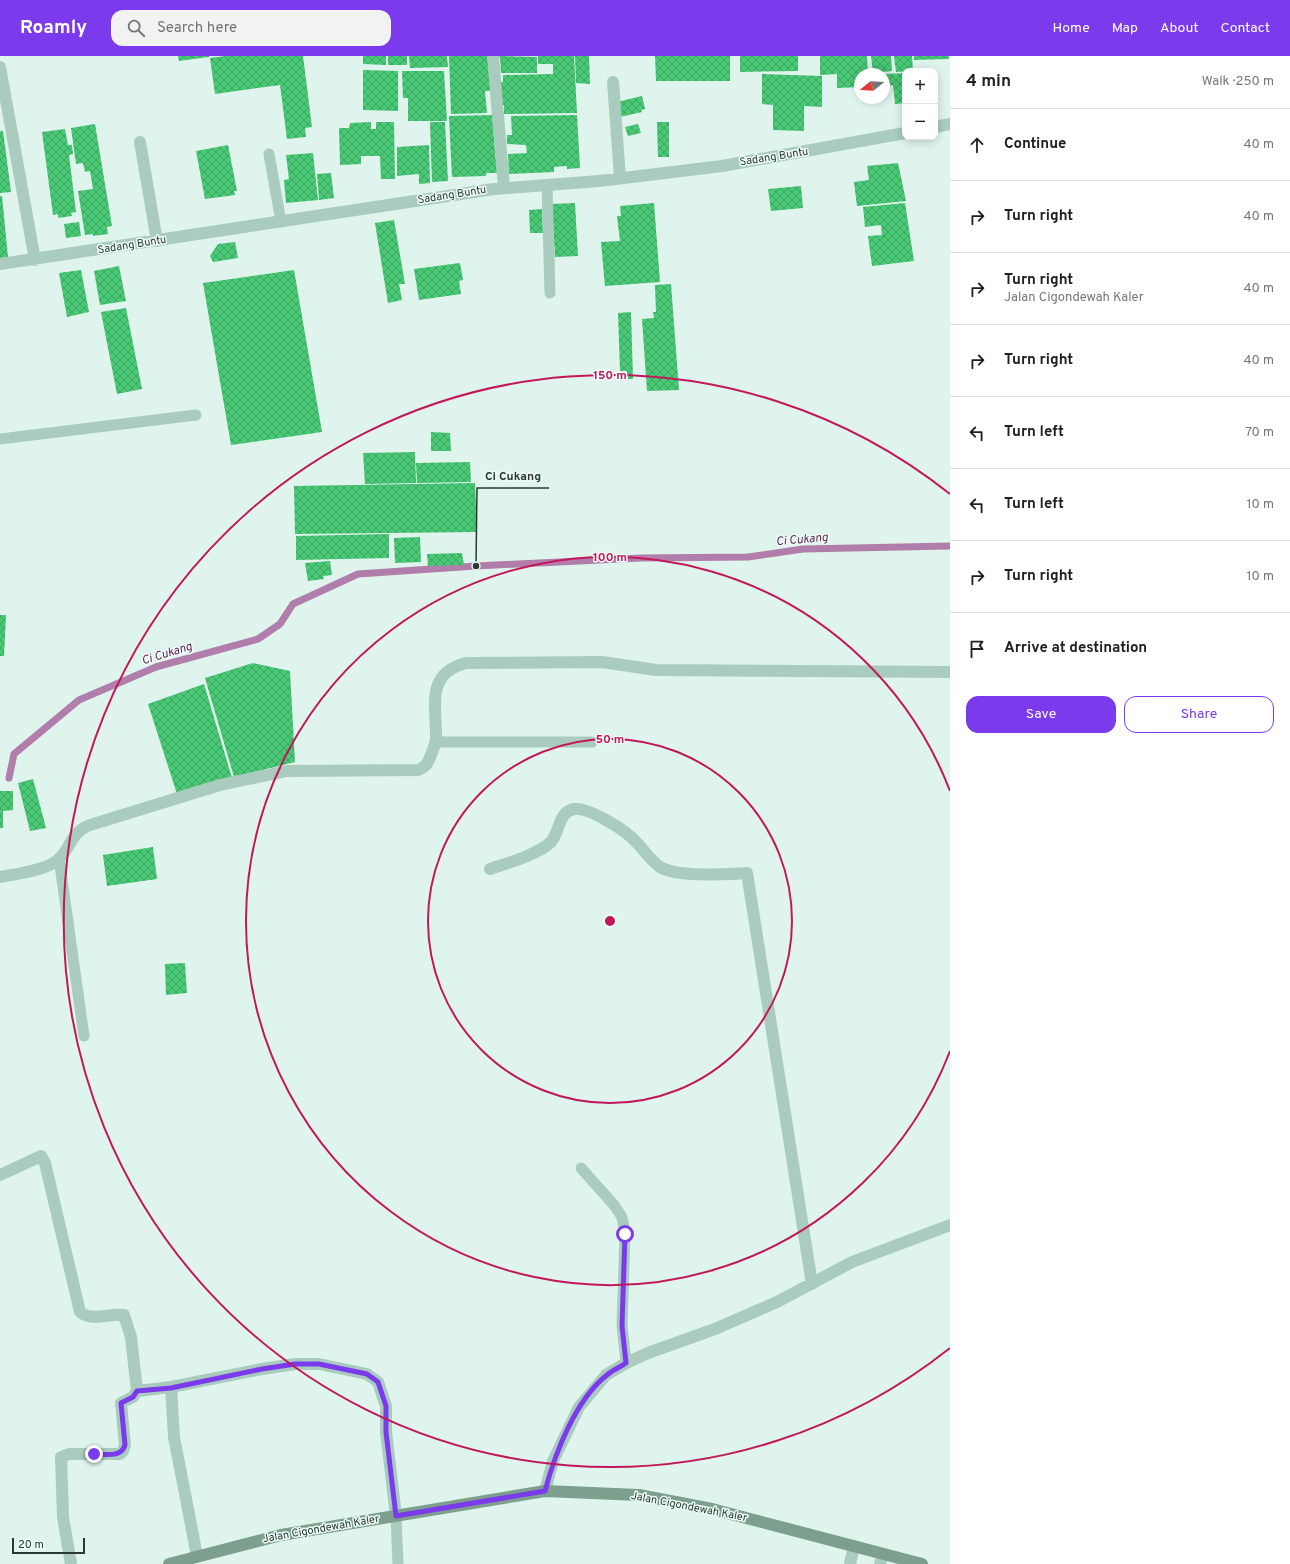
<!DOCTYPE html>
<meta charset="utf-8">
<style>
:root{--surface:#fff;--page:#f2f2f2;--text:#202124;--muted:#757577;--line:#e0e0e0;--accent:#7c3aed}
body{margin:0;font-family:Overpass,sans-serif;background:var(--page);color:var(--text)}
.controls{position:absolute;right:12px;top:12px;display:grid;overflow:hidden;border-radius:8px;box-shadow:0 2px 10px #0003}
.controls button{width:36px;height:36px;display:grid;place-items:center;padding:0;border:0;border-bottom:1px solid var(--line);background:var(--surface);color:var(--text);font:20px sans-serif}
.compass{position:absolute;left:854px;top:12px;width:36px;height:36px;border-radius:50%;background:var(--surface);box-shadow:0 2px 10px #0003;rotate:252deg}
.scale{position:absolute;left:12px;bottom:10px;width:73px;box-sizing:border-box;padding-left:4px;border:2px solid #2a3a31;border-top:0;font-size:11px;line-height:14px;white-space:nowrap;color:#2a3a31;-webkit-text-stroke:3px #ecfbf6;paint-order:stroke}
.stop{position:absolute;width:12px;height:12px;margin:-9px;border:3px solid #7c3aed;border-radius:50%;background:#fff}
.stop.end{background:#7c3aed;border-color:#fff;box-shadow:0 1px 4px #0008}
.list{margin:0;padding:0;list-style:none}
h2{display:flex;justify-content:space-between;align-items:center;height:52px;margin:0;padding:0 16px;font-size:17px}
h2 small{font-size:13px;font-weight:400;color:var(--muted)}
.list li{display:grid;grid-template-columns:26px 1fr auto;gap:12px;align-items:center;box-sizing:border-box;height:72px;padding:0 16px;border-top:1px solid var(--line)}
.list b{display:block;font-size:15px;white-space:nowrap}
.list p{margin:0;font-size:13px;white-space:nowrap;color:var(--muted)}
.list em{font-size:13px;font-style:normal;color:var(--muted)}
.actions{display:flex;gap:8px;padding:12px 16px}
.actions a{flex:1;padding:9px 0;border:1px solid var(--accent);border-radius:12px;text-align:center;font-size:14px;color:var(--accent)}
.actions .main{background:var(--accent);color:#fff}
.icon{flex:none;width:22px;height:22px;fill:none;stroke:currentColor;stroke-width:2;stroke-linecap:round;stroke-linejoin:round}
.map{position:relative;flex:none;width:950px;height:1508px;overflow:hidden}
header{display:flex;align-items:center;gap:24px;box-sizing:border-box;height:56px;padding:0 20px;background:var(--accent);color:#fff}
header strong{font-size:19px}
nav{display:flex;gap:22px;margin-inline-start:auto;font-size:14px}
.search{width:280px;height:36px;background:var(--page);display:flex;align-items:center;gap:10px;box-sizing:border-box;padding:0 14px;border-radius:12px;color:var(--muted);font-size:15px}
main{display:flex}
aside{flex:1;background:var(--surface)}
.map>svg:first-child{display:block}
.lines{fill:none;stroke-linecap:round;stroke-linejoin:round}
.stream{stroke:#b17daa;stroke-width:7}
.building{fill:url(#building-cross-hatch)}
.lane{stroke:#aaccbe;stroke-width:11}
.street{stroke:#aaccbe;stroke-width:12}
.secondary{stroke:#7ca08d;stroke-width:12}
.route{stroke:#7c3aed;stroke-width:5}
.ring{fill:none;stroke:#c2185b;stroke-width:2}
.labels{text-anchor:middle;dominant-baseline:central;stroke-width:3;stroke-linejoin:round;paint-order:stroke}
.street-label{font-size:11px;fill:#2a3a31;stroke:#ecfbf6}
.water-label{font-size:12px;font-style:italic;fill:#5d1e52;stroke:#ecfbf6}
.centre{fill:#c2185b;stroke:#ecfbf6;stroke-width:2}
.ring-label{font-size:12px;text-anchor:middle;font-weight:bold;fill:#c2185b;stroke:#ecfbf6;stroke-width:3;stroke-linejoin:round;paint-order:stroke}
.leader{fill:none;stroke:#2a3a31;stroke-width:1.5}
.callout-dot{fill:#2a3a31;stroke:#ecfbf6;stroke-width:1.5}
.callout-label{font-size:12px;text-anchor:middle;font-weight:bold;fill:#2a3a31;stroke:#ecfbf6;stroke-width:3;stroke-linejoin:round;paint-order:stroke}
</style>
<header>
<strong>Roamly</strong>
<div class="search"><svg class="icon" aria-label="search" viewBox="0 0 24 24"><circle cx="10" cy="10" r="6"/><path d="M15 15l6 6"/></svg>Search here</div>
<nav><a>Home</a><a>Map</a><a>About</a><a>Contact</a></nav>
</header>
<main>
<div class="map">
<svg width="950" height="1508" viewBox="0 0 950 1508">
<defs>
<pattern id="building-cross-hatch" width="8" height="8" patternUnits="userSpaceOnUse"><rect width="8" height="8" fill="#49c875"/><path d="M0 0l8 8M0 8l8-8" fill="none" stroke="#3da361"/></pattern>
</defs>
<rect width="100%" height="100%" fill="#dff4ec"/>
<g class="lines">
<path class="stream" d="M9 722 14 698 79 644 156 611 258 583 280 568 293 548 358 518 476 510 641 502 748 501 803 493 950 490"/>
</g>
<path class="building" d="M178 0H209V1L179 5Z
M226 0H303L312 71 305 72 306 81 287 83 280 29 215 38 210 2Z
M363 0H386V9L363 8Z
M388 0H407V9H388Z
M409 0H447L448 11 410 12Z
M449 0H489L491 35H485L487 57 451 58Z
M496 0 537 1V17H501L500 1 496 2Z
M538 0H574L577 57 504 58V49H500L499 26H503V19L553 18V8H538Z
M575 0H589L590 28 576 27Z
M655 0H730V25H656Z
M740 0H798V15L740 16Z
M820 0H867L868 18H860V31L837 32V18L820 19Z
M871 0H891L892 15 873 17Z
M894 0H912L913 15 896 16Z
M914 0H949V3L914 4Z
M363 14 398 15V55L363 54Z
M402 15H444L447 65H408V42H403Z
M905 17V47L895 48 893 29 886 30 885 18Z
M762 18 822 20V51L804 50V75L773 74V49L762 48Z
M642 40 645 53 641 54 642 56 620 61 617 46Z
M492 59 497 117H486V120L452 121 449 60Z
M577 59 580 112 567 113V110L554 111V116L509 118 508 98 527 97 526 89 507 88V79H512L511 60Z
M371 66V73H376V66H394L395 123H381L380 100H361V108L340 109 339 72H349L350 67Z
M430 66H445L448 125 432 126Z
M657 66H669V101H658Z
M95 68 112 170 107 171 108 178 93 180V178L85 179 78 135 93 133 90 115 85 116 83 107 76 108 71 72Z
M638 68 641 77 628 80 625 71Z
M65 73 68 89H72L73 98 69 99 76 156 71 157 72 160 58 162V158L53 159 42 76Z
M0 75H3L11 136 0 137Z
M228 89 237 135H234L235 139 205 143 196 95Z
M429 89 430 127 419 128V118L397 120V91Z
M313 97 318 144 286 147 284 124 289 123 286 99Z
M898 107 906 145 857 150 854 126 869 124 867 110Z
M331 117 334 142 319 144 317 118Z
M801 130 803 152 771 155 768 133Z
M0 140H2L8 201 0 202Z
M575 147 578 200 555 201 552 148Z
M654 147 660 226 605 230 601 186 620 185 617 160H621L620 150Z
M905 147 914 205 872 210 868 180 882 179 881 169 865 171 863 151Z
M542 153 543 177H530L529 154Z
M394 164 405 228H399L402 244 388 247 375 167Z
M79 166 81 180 66 182 64 168Z
M235 186 238 202 213 206 210 200 218 188Z
M460 207 463 224 459 225 461 238 419 244 414 213Z
M119 210 126 245 100 249 94 215Z
M81 214 89 256 67 261 59 217Z
M294 214 322 376 231 389 203 227Z
M671 228 679 334 647 335 642 263 654 262 653 256H656L655 229Z
M126 252 142 333 117 338 101 256Z
M631 256 633 323H628L627 315H620L618 257Z
M431 376 450 377 451 395H431Z
M415 396 416 427 365 428 363 397Z
M470 406 471 426 417 427 416 407Z
M475 427 477 476 295 478 294 430Z
M389 478V502L296 504V480Z
M420 481 421 506 395 507 394 482Z
M462 497 464 509 428 510 427 498Z
M330 505 332 519 323 520 324 523 308 525 305 507Z
M0 559H6L4 600H0Z
M253 607 290 615 295 706 234 721 205 622Z
M204 628 232 722 177 738 148 648Z
M33 723 46 772 30 775 18 727Z
M0 735H13V754L3 755V772H0Z
M153 791 157 823 107 830 103 799Z
M185 907 187 937 166 939 165 908Z"/>
<g class="lines">
<path class="lane" d="M269 98 281 166
M547 129 550 237
M0 383 196 359
M436 686H592
M59 802 84 980
M581 1112 614 1149 622 1161 625 1178 622 1269 626 1307
M396 1460 398 1508"/>
<path class="street" d="M493 0 504 132
M0 11 35 204
M613 26 620 122
M935 71 950 68
M140 86 157 185
M0 208 494 133 599 125 722 110 905 77
M490 813C507 807 537 799 551 786 560 776 558 756 574 753 589 751 627 775 637 787 645 795 650 804 660 811 679 822 726 818 747 817L812 1228
M0 821C16 818 48 814 59 803 72 790 70 777 90 769L220 729 287 715 418 714C426 711 428 707 431 699 433 694 435 689 436 684 437 652 424 618 466 607L602 606 656 614 950 616
M0 1119 41 1100 45 1107 80 1256C92 1266 109 1257 124 1259L131 1281 137 1335 133 1341 121 1347 125 1389 123 1395 120 1398H69L61 1401 63 1461 71 1508
M137 1335 171 1331
M545 1435 553 1405 579 1351 606 1319 626 1307 648 1297 715 1273 777 1246 852 1206 950 1169
M197 1500 174 1381 171 1331 262 1313 295 1308H319L367 1318 378 1326 386 1350V1376L396 1460
M850 1508 854 1490
M880 1508 883 1498"/>
<path class="secondary" d="M169 1508 281 1479 545 1435 639 1439 712 1453 922 1508"/>
</g>
<g class="lines">
<path class="route" d="M94 1398C106 1398 121 1402 125 1389L121 1347 133 1341 137 1335 171 1332 262 1313 295 1308H319L367 1318 378 1326 386 1350V1376L396 1460 545 1435C555 1397 576 1343 607 1319 613 1314 620 1311 626 1307L622 1270 625 1178"/>
</g>
<g class="ring">
<circle cx="610" cy="865" r="182"/>
<path d="M950 995A364 364 0 1 1 950 735"/>
<path d="M950 1292A546 546 0 1 1 950 438"/>
</g>
<g class="labels">
<g class="street-label">
<text transform="translate(774 101) rotate(-9)">Sadang Buntu</text>
<text transform="translate(452 139) rotate(-9)">Sadang Buntu</text>
<text transform="translate(132 189) rotate(-9)">Sadang Buntu</text>
<text transform="translate(689 1451) rotate(11)">Jalan Cigondewah Kaler</text>
<text transform="translate(321 1473) rotate(-10)">Jalan Cigondewah Kaler</text>
</g>
<g class="water-label">
<text transform="translate(802 484) rotate(-5)">Ci Cukang</text>
<text transform="translate(167 598) rotate(-17)">Ci Cukang</text>
</g>
</g>
<circle cx="610" cy="865" r="6" class="centre"/>
<g class="ring-label">
<text x="610" y="323">150 m</text>
<text x="610" y="505">100 m</text>
<text x="610" y="687">50 m</text>
</g>
<path class="leader" d="M476 510L477 432H549"/>
<circle class="callout-dot" cx="476" cy="510" r="4"/>
<g class="callout-label">
<text x="513" y="424">Ci Cukang</text>
</g>
</svg>
<div class="controls">
<button>+</button>
<button>−</button>
</div>
<svg class="compass" viewBox="-18 -18 36 36"><path d="M0-13l5 13h-10z" fill="#e53935"/><path d="M0 13l5-13h-10z" fill="#757577"/></svg>
<div class="scale">20 m</div>
<div class="stop" style="left:625px;top:1178px"></div>
<div class="stop end" style="left:94px;top:1398px"></div>
</div>
<aside>
<h2>4 min<small>Walk · 250 m</small></h2>
<ul class="list">
<li><svg class="icon" aria-label="ahead" viewBox="0 0 24 24"><path d="M12 20V5M6 11l6-6 6 6"/></svg><div><b>Continue</b></div><em>40 m</em></li>
<li><svg class="icon" aria-label="right" viewBox="0 0 24 24"><path d="M7 20v-9h11M14 6l5 5-5 5"/></svg><div><b>Turn right</b></div><em>40 m</em></li>
<li><svg class="icon" aria-label="right" viewBox="0 0 24 24"><path d="M7 20v-9h11M14 6l5 5-5 5"/></svg><div><b>Turn right</b><p>Jalan Cigondewah Kaler</p></div><em>40 m</em></li>
<li><svg class="icon" aria-label="right" viewBox="0 0 24 24"><path d="M7 20v-9h11M14 6l5 5-5 5"/></svg><div><b>Turn right</b></div><em>40 m</em></li>
<li><svg class="icon" aria-label="left" viewBox="0 0 24 24"><path d="M17 20v-9H6M10 6l-5 5 5 5"/></svg><div><b>Turn left</b></div><em>70 m</em></li>
<li><svg class="icon" aria-label="left" viewBox="0 0 24 24"><path d="M17 20v-9H6M10 6l-5 5 5 5"/></svg><div><b>Turn left</b></div><em>10 m</em></li>
<li><svg class="icon" aria-label="right" viewBox="0 0 24 24"><path d="M7 20v-9h11M14 6l5 5-5 5"/></svg><div><b>Turn right</b></div><em>10 m</em></li>
<li><svg class="icon" aria-label="arrive" viewBox="0 0 24 24"><path d="M6 21V4h12l-3 4 3 4H6"/></svg><div><b>Arrive at destination</b></div></li>
</ul>
<div class="actions"><a class="main">Save</a><a>Share</a></div>
</aside>
</main>
